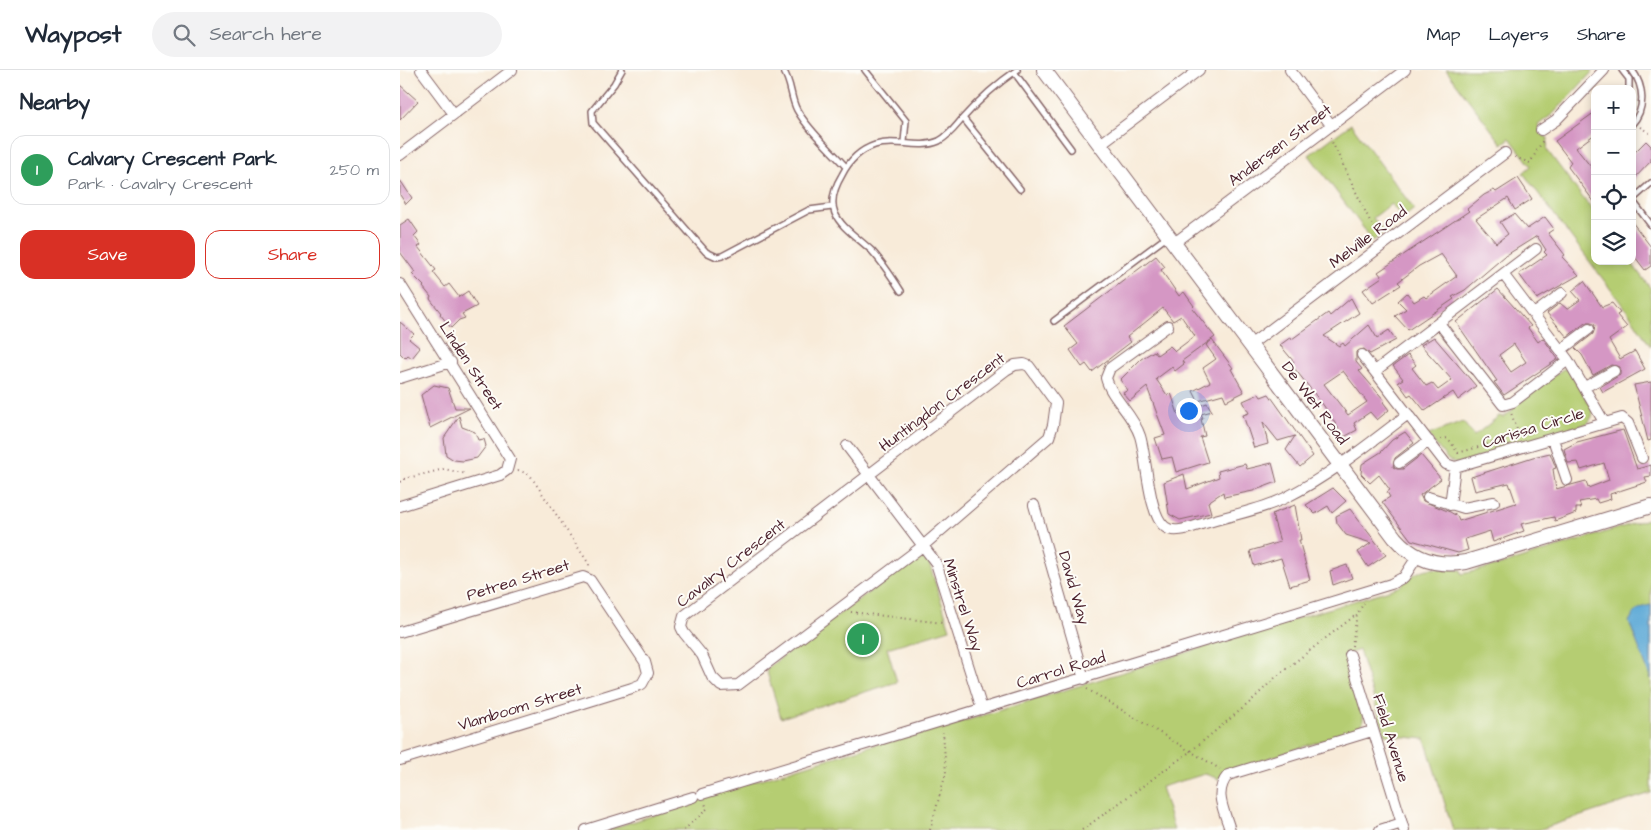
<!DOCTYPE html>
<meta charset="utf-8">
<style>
:root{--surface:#fff;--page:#f2f2f3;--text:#1f2937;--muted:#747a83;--line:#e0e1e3;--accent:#d93025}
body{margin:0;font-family:"Architects Daughter",sans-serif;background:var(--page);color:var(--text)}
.controls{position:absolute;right:15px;top:15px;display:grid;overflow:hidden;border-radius:10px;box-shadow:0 2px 8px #0003}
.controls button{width:45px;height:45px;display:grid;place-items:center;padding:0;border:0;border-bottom:1px solid var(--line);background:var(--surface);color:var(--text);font:25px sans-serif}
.you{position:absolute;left:788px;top:340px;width:18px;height:18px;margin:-12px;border:4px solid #fff;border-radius:50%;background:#1a73e8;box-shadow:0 0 0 8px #1a73e833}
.badge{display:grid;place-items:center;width:32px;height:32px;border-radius:50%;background:var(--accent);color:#fff;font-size:16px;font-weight:700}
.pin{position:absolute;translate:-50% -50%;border:2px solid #fff;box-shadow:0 1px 5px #0006}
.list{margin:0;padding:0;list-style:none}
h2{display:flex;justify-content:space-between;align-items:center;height:65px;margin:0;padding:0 20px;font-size:21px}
h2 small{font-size:16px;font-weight:400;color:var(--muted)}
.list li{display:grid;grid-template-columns:32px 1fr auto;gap:15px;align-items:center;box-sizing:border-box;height:70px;margin:0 10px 10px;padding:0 10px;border:1px solid var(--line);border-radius:15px}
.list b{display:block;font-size:19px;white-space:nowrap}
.list p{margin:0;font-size:16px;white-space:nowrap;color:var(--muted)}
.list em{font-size:16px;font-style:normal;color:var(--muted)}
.actions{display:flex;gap:10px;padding:15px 20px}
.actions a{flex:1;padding:11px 0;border:1px solid var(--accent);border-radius:15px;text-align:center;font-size:18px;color:var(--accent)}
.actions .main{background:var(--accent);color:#fff}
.icon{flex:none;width:28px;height:28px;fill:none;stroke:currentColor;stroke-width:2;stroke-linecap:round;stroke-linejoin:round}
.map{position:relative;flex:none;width:1251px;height:760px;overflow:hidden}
header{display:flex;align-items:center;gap:30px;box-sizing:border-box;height:70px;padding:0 25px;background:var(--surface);border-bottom:1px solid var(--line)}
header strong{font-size:24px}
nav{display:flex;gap:28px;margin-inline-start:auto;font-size:18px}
.search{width:350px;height:45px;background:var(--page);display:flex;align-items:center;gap:12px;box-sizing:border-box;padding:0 18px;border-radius:28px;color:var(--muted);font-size:19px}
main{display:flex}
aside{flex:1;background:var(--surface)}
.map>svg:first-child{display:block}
.green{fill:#b5cd72;stroke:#80764e}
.water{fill:#5faad7;stroke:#546481}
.building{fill:#d597c4;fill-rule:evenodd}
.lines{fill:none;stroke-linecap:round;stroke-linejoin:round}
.lane-casing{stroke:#876668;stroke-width:8}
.street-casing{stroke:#876668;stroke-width:12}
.secondary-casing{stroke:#876668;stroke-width:16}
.path{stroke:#876668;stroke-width:2;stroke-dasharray:1 4;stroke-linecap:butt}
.lane{stroke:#fff;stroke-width:5}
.street{stroke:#fff;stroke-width:10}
.secondary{stroke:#fff;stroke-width:14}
.labels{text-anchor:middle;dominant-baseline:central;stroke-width:4;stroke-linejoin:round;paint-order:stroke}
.street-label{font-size:16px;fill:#4a1f2b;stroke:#fdfcf7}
</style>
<header>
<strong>Waypost</strong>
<div class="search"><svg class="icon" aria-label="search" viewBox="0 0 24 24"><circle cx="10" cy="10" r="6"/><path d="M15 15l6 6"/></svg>Search here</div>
<nav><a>Map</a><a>Layers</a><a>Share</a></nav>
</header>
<main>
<aside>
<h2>Nearby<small></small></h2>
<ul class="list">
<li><span class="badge" style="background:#2e9e5b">1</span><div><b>Calvary Crescent Park</b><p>Park · Cavalry Crescent</p></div><em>250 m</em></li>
</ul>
<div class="actions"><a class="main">Save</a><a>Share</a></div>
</aside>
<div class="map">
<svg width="1251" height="760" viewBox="0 0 1251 760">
<rect width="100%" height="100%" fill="#fdfcf7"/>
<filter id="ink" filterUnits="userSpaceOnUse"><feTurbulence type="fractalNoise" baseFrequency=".02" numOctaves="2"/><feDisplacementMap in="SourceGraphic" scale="10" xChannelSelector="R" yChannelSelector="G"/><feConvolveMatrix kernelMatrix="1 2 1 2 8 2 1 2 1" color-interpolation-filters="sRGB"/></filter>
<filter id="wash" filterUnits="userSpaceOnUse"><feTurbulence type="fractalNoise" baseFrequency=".0096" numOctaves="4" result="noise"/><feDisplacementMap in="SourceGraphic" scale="20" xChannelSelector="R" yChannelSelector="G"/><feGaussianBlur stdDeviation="1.12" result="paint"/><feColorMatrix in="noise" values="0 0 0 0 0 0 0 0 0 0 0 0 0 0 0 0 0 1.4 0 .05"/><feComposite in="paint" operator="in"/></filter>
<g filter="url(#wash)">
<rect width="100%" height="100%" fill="#f8ebd9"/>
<path class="green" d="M1046 0H1194L1154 43 1138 55 1144 66 1148 68 1147 80 1195 144V191H1230L1251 219V277L1230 245 1123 103 1131 96 1110 68 1102 74Z
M951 54 1014 139 1003 148 991 134 973 148 984 162 973 171 909 85Z
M1163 299H1168L1193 340 1192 347 1188 353 1057 394 1048 390 1028 365 1063 352 1074 366 1099 346 1103 347 1112 341 1113 336Z
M1251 448V723L1138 760H1053L1025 669 985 665 959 580 945 585 963 644V652L960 658 824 703 819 709 805 704 761 717 774 760H206L296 732 302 727 559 649 568 650 999 517C1024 494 1029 498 1061 500L1062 504 1097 496Z
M517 486H523L529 493 550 559 487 578 497 612 381 648 366 599Z"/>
<path class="water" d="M1251 535V609L1229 552C1234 541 1240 537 1251 535Z"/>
<g id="blocks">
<path class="building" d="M0 15 18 31 0 50Z
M1195 42V64L1176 78 1195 102V133L1168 97 1171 92 1155 71Z
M1246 71 1251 76V91L1232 111V85Z
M1118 108 1132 129 1115 140 1108 128 1076 149 1096 173 1108 164 1100 152 1114 144 1127 159 1145 147 1154 159 1148 163 1165 185 1162 187 1179 205 1137 229 1119 204 1147 185 1144 182 1146 180 1137 166 1105 186 1065 220 1052 227 1054 229 1008 260 995 246 1006 239 998 231 1007 223 1014 232 1024 226 1026 228 1057 206 1041 184 1019 196 998 212 1001 215 973 233 963 220 982 207 978 202 1069 141 1067 139 1084 125 1094 120 1096 122Z
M0 110 12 128 6 134 0 125Z
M9 149 18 162 14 166 21 175 18 177 36 200 33 202 45 217 49 214 59 227 68 221 77 236 62 244 65 248 59 250 51 258 40 244 41 243 30 229 31 227 23 217 24 216 12 204 15 202 0 182V155Z
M1232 152 1251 177V196L1245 200 1232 183Z
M756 186 765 197 761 200 779 226 784 222 794 236 792 238 815 267 782 291 784 294 775 301 772 297 756 309 767 325 771 323 778 344 807 333 812 341 801 344 803 348 801 349 805 366 800 367 808 392 776 402 772 387 762 389 755 368 765 365 747 317 730 331 723 323 728 320 720 310 741 289 754 281 757 285 770 276 775 281 795 266 781 246 773 251 763 238 727 267 731 272 692 302 686 294 682 297 670 280 678 274 664 256Z
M1184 211 1202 237 1212 233 1220 243 1217 245 1227 257 1209 270 1220 289 1235 281 1245 299 1203 322 1200 317 1220 305V297L1211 295 1193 305 1182 285 1175 278 1193 264 1195 255 1191 253H1185L1167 267 1147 243 1160 233 1167 239 1180 230 1172 221Z
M1098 219 1131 256 1128 258 1138 272 1143 268 1158 289 1104 325 1094 312 1097 311 1056 252ZM1114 274 1126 292 1111 302 1099 285Z
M951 228 959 243 924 266 939 276 943 273 945 276 969 255 977 268 989 260 996 270 970 284 964 279 956 282V292L962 299 959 301 985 331 983 332 989 340 977 350 970 342 954 353 957 360 944 367 924 336 891 294 894 292 880 275 891 267 892 269 928 243 930 246ZM943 301 967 332 948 345 924 314Z
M0 252 14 264 9 269 20 278 12 288 8 285 5 288 0 283Z
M1034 267 1076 316 1058 330 1053 322 1025 341 1011 324 1008 326 998 312 1003 309 993 296 1008 285 1016 295 1012 298 1026 316 1032 313 1038 320 1052 310 1021 275Z
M812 270 833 298 831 299 844 322 826 331 823 324 798 331 793 321 810 312 803 298 816 289 806 275Z
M1251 312V370L1248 371 1234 315Z
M34 315 48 318 55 338H70L30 358 21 325Z
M859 324 861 327 869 324 913 386 900 397 886 380 895 366 878 371 863 352 868 374 854 378 843 345 849 343 843 331Z
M59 346 62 357 75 362 78 370 84 369 86 376 77 388 63 391 54 390 46 385 44 368Z
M1223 360 1237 399 1251 395V406L1245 407 1247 412 1210 424 1211 429 1198 433 1196 429 1179 432 1181 438H1176V443L1155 451 1154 447 1121 454 1124 461 1093 472 1090 461 1065 469 1068 480 1058 483 1011 470 982 432 990 427 987 422 990 420 979 405 970 413 961 404 962 394 981 382 992 370 1005 362 1014 373 995 388 993 397 997 399H1003L1021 385 1041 409 1020 425 1023 431 1050 442 1057 446 1059 451 1116 433 1109 413 1075 421 1071 407 1133 387 1150 383 1156 398 1153 399 1156 419 1186 411 1188 418 1209 410 1204 393 1181 400 1178 392 1168 393 1164 379 1177 372Z
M872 393 877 412 853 421 824 427 823 422 808 432 811 443 780 450 769 444 764 412 784 404 787 419 819 407 818 401 845 394 847 399Z
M933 418 946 431 932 443 928 436 915 444 906 435Z
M895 435 901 470H899L910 510 890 516 881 488 854 496 850 481 880 472 872 444Z
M950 439 986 485 968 497 958 482 971 473 946 465 937 453 936 446Z
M947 495 952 508 933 515 930 501Z"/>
</g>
</g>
<g filter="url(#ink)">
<use href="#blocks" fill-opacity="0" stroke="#876668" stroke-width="1"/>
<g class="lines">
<g class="lane-casing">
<path id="lane" d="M222 0 214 14 192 41 193 53 306 182 317 187 322 186 409 140 432 137
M383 0C392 13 390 27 397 40 409 61 430 79 446 97
M465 0 506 51 504 72
M1222 0 1229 9V19
M614 2 671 79
M563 48 620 119
M1232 54C1246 39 1244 16 1232 0
M1232 130 1251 155
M1232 130 1251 113
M501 221C492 207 483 193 472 181 445 156 418 145 442 105 449 91 460 80 475 75 496 68 519 80 539 71 550 65 555 57 563 48 579 30 598 13 617 0
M654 251 768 166"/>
</g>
<g class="street-casing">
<path id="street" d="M21 0 54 44
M890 0 931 55
M1141 60 1156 50 1204 0
M699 75 799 0
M0 85 112 0
M773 174 1005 0
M1103 204 1168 290 1204 352
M0 214 110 389 107 400 100 405 0 436
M1134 244 1162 223
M1039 253 1103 335 1113 332 1168 290
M768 256 710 298 706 308C711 328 733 344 740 366 747 388 748 444 765 457 775 465 794 456 805 453 831 445 861 440 885 428 929 406 969 374 1008 344
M850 275 1105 83
M1161 280 1189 259
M962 285 1046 394 1055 397 1222 348 1228 353 1242 388
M624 294 629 296 656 333 653 355 649 367 524 475 338 615 321 616 312 607 302 585 284 563 281 557 284 546 606 300 615 295Z
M975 301 1136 179
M0 308 51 292
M1185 317 1214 301
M1153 369 1167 410
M447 376 536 493 582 639
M999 393 1029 371
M1028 427 1064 438 1094 432
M634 435 684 609
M1050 435 1055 397
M0 562 183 507 190 510 196 519 245 592 248 603 242 614 232 618 0 690
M950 585 1004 760
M302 724 991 514 1004 507 1017 487
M186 760 293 727
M830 760C824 739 813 723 828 705L972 661
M980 760 1002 753"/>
</g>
<g class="secondary-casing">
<path id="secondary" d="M644 0 995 468C1014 490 1038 497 1066 492L1251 436"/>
</g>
<path class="path" d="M1240 57 1251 64
M930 68 970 151 979 163
M1115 87 1130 93 1143 70
M1041 369 1048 368 1058 383 1119 365 1111 343
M118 400 130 405 189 494V498
M0 412 4 409 44 399 67 404
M451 542 543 553
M952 576 957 544 964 533
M687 619 820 699
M284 760 307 739 305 733
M530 760 546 703 543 662
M682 760 791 681 848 634 877 606 957 544"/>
<use href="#lane" class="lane"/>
<use href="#street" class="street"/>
<use href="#secondary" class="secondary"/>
</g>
</g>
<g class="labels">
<g class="street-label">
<text transform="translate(880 75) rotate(-37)">Andersen Street</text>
<text transform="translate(968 167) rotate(-37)">Melville Road</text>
<text transform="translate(71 296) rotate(57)">Linden Street</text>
<text transform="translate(542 332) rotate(-37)">Huntingdon Crescent</text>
<text transform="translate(915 333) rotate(53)">De Wet Road</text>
<text transform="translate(1133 358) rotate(-17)">Carissa Circle</text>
<text transform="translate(331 493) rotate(-38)">Cavalry Crescent</text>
<text transform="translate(118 510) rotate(-17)">Petrea Street</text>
<text transform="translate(674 518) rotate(74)">David Way</text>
<text transform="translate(563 535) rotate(72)">Minstrel Way</text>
<text transform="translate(661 600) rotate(-17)">Carrol Road</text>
<text transform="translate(120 637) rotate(-17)">Vlamboom Street</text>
<text transform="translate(991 668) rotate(73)">Field Avenue</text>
</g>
</g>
</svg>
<div class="controls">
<button>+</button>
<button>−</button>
<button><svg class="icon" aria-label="locate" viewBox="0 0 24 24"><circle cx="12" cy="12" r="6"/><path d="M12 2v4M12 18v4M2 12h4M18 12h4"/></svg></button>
<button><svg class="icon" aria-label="layers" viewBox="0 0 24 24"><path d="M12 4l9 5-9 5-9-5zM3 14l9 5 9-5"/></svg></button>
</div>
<div class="you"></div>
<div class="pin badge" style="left:463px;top:569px;background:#2e9e5b">1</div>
</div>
</main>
